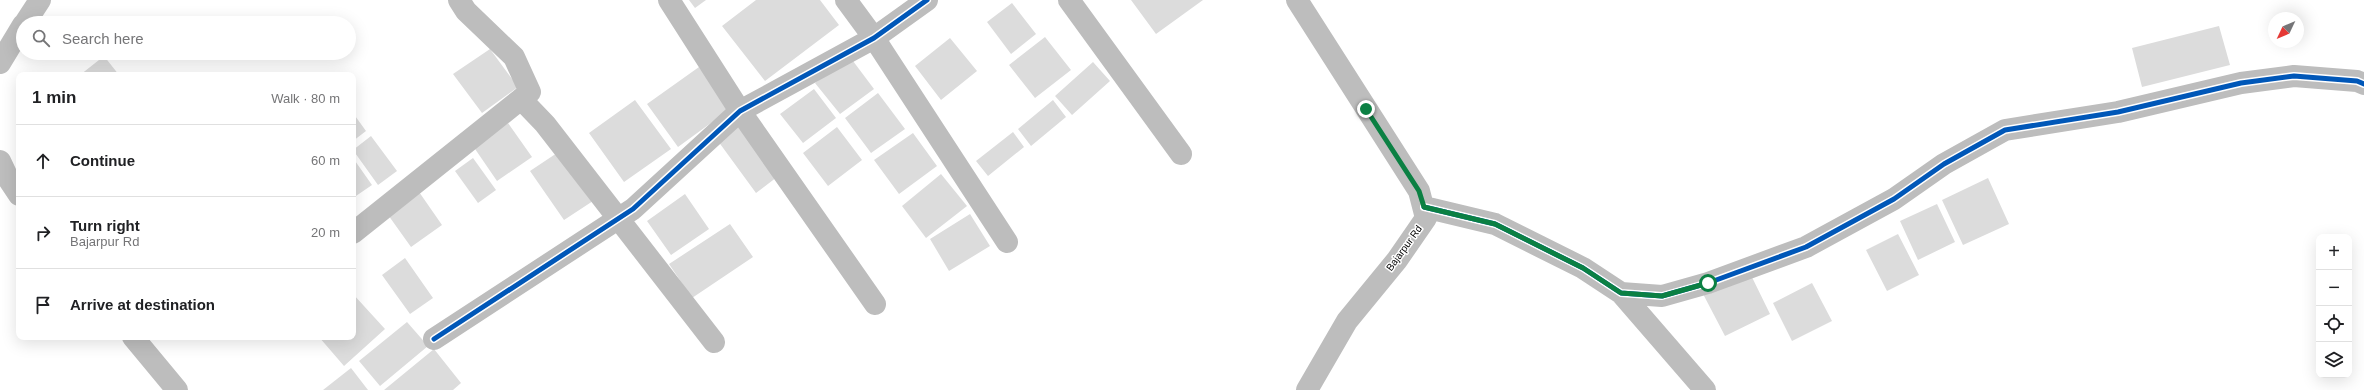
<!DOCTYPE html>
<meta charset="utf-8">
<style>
:root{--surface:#fff;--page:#f2f2f2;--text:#202124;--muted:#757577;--line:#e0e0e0}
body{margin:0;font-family:Helvetica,sans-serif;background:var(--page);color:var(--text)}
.controls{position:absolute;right:12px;bottom:12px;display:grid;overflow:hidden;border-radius:8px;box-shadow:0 4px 16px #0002}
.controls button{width:36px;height:36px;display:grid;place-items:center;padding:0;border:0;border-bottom:1px solid var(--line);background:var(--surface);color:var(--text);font:20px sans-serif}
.compass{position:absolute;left:2268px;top:12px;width:36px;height:36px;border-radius:50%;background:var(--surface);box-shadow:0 4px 16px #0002;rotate:226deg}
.stop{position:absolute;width:12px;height:12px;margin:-9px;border:3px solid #0b8043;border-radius:50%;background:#fff}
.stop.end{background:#0b8043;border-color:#fff;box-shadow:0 1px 4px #0008}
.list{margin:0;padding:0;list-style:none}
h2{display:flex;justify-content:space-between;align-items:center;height:52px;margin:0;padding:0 16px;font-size:17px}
h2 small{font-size:13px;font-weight:400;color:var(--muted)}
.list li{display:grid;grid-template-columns:26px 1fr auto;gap:12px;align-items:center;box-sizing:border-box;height:72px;padding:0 16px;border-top:1px solid var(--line)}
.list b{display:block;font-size:15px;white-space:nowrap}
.list p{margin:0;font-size:13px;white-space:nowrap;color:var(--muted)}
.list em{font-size:13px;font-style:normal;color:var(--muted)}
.icon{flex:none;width:22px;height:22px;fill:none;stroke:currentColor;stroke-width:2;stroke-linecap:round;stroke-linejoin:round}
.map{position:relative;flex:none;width:2364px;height:390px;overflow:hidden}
.search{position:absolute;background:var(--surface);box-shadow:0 4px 16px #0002;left:16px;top:16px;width:340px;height:44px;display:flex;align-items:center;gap:10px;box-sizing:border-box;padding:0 14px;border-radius:22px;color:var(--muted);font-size:15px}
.panel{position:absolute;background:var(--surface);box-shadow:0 4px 16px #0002;left:16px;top:72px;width:340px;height:268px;border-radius:8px}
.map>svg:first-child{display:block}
.building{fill:#dcdcdc}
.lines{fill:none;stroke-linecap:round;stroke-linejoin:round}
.minor{stroke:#bdbdbd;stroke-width:22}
.cycleway-casing{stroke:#fff;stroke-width:8}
.cycleway{stroke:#0057b8;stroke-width:5}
.route{stroke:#0b8043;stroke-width:5}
.labels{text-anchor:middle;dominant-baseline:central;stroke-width:3;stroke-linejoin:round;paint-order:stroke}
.street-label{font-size:10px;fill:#000;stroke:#fff}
</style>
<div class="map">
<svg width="2364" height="390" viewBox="0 0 2364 390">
<rect width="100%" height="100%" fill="#fff"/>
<path class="building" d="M689 0H706L695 8Z
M756 0H820L839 25 765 81 722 26Z
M1131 0H1203L1156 34Z
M1012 3 1036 34 1011 54 987 22Z
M2219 26 2230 65 2142 87 2132 48Z
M1045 37 1071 70 1035 98 1009 65Z
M950 38 977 71 941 100 915 66Z
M490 49 518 87 482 113 453 74Z
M104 56 119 75H80Z
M850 57 874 89 840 114 815 83Z
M1093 62 1110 81 1072 115 1055 96Z
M699 67 730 109 678 147 647 104Z
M814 89 836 118 803 143 780 114Z
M878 93 905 129 871 153 845 118Z
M635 100 671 149 624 182 589 133Z
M1053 100 1066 117 1031 146 1018 129Z
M353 113 366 131 353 141Z
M508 123 532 157 497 181 473 146Z
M739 126 777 177 756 193 718 141Z
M837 127 862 160 828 186 803 153Z
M1013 132 1024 147 988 176 976 161Z
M913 133 937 166 899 194 874 160Z
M371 136 397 171 378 185 353 150Z
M560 151 593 201 564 220 530 171Z
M353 158 372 185 353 198Z
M473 158 496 190 478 203 455 171Z
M941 174 967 206 926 238 902 206Z
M1988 178 2009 224 1963 245 1942 200Z
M417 189 442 225 411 247 386 212Z
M685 194 709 229 671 255 647 221Z
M1937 204 1955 242 1918 260 1900 221Z
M970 214 990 246 949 271 930 239Z
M730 224 753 257 692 298 669 264Z
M1898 234 1919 275 1887 291 1866 250Z
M405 258 433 298 410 314 382 275Z
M1748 269 1770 314 1725 336 1702 292Z
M1812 283 1832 321 1792 341 1773 303Z
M353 294 385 329 344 366 319 337H353Z
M407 322 428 346 380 386 359 361Z
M434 349 461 383 453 390H384Z
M351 368 368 390H323Z"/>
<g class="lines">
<path class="minor" d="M459 0 466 11 514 57 530 92 521 99 545 124 714 342
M669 0 740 111 875 304
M846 0 874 38 1007 242
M1069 0 1181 154
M1297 0 1419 191 1426 218 1397 260 1347 321 1307 390
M25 23 40 0
M0 63 23 25
M0 161 9 180 19 195
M1424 207 1495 224 1583 268 1621 293 1662 296 1708 283 1806 247 1894 199 1944 164 2005 130 2118 112 2241 83 2294 76 2357 81 2364 84
M353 233 521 99
M1621 293 1705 390
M133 337 177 390
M434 339 633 209 740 111 874 38 927 0"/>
<g class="cycleway-casing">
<path id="cycleway" d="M1424 207 1495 224 1583 268 1621 293 1662 296 1708 283 1806 247 1894 199 1944 164 2005 130 2118 112 2241 83 2294 76 2357 81 2364 84
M434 339 633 209 740 111 874 38 927 0"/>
</g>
<use href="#cycleway" class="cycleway"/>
</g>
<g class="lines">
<path class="route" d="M1366 109 1419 191 1424 207 1495 224 1583 268 1621 293 1662 296 1708 283"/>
</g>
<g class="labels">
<g class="street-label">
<text transform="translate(1404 248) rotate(-54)">Bajarpur Rd</text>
</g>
</g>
</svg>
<div class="controls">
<button>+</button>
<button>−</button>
<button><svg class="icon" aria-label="locate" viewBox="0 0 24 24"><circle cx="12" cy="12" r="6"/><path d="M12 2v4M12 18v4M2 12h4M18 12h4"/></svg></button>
<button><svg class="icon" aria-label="layers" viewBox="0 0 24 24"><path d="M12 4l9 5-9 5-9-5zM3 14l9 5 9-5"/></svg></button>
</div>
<svg class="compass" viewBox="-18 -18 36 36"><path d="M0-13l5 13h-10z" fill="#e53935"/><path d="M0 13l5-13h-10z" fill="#757577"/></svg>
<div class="stop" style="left:1708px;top:283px"></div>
<div class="stop end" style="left:1366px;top:109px"></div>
<div class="search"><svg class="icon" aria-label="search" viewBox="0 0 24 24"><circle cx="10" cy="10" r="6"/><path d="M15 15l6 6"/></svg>Search here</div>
<section class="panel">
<h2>1 min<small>Walk · 80 m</small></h2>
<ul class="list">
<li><svg class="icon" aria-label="ahead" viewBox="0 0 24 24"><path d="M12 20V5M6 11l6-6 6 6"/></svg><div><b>Continue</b></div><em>60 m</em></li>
<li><svg class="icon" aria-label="right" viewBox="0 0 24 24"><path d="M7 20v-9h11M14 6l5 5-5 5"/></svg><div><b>Turn right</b><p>Bajarpur Rd</p></div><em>20 m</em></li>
<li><svg class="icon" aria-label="arrive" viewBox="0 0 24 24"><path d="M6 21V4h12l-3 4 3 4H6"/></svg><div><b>Arrive at destination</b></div></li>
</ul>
</section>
</div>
